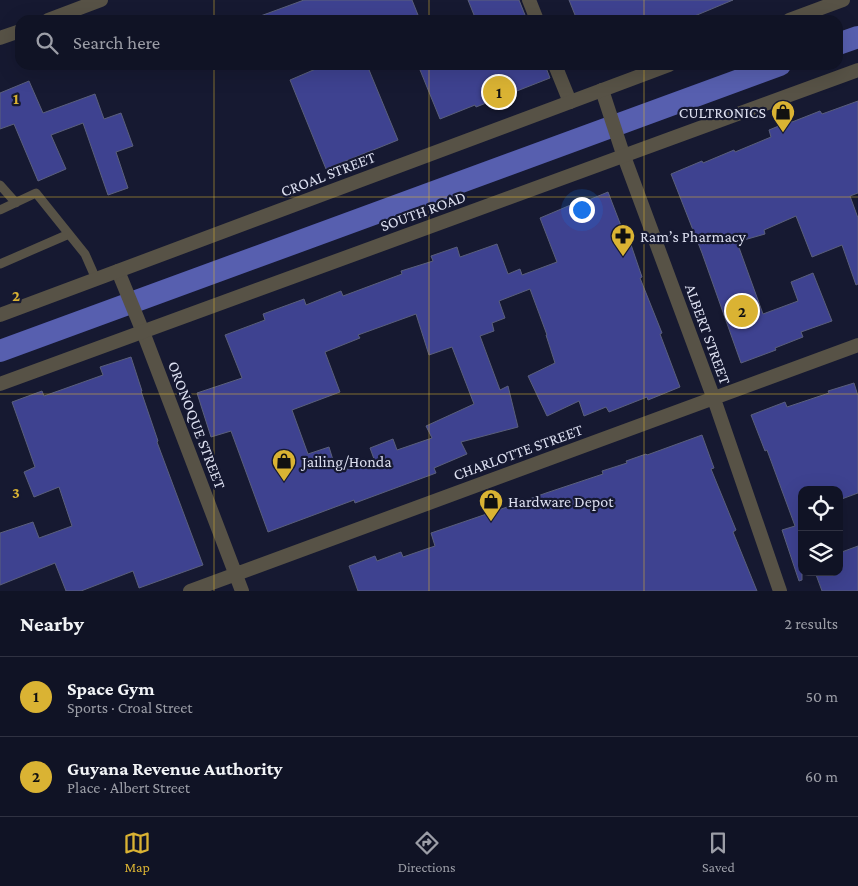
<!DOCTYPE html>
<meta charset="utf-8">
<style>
:root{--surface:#101325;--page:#191c2d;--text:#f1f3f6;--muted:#9c9ea7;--line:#303242;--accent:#dab333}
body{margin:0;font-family:"Crimson Pro",serif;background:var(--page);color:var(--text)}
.controls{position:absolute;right:15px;bottom:15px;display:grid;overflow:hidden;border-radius:10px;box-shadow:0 5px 20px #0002}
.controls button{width:45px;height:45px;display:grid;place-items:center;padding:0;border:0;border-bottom:1px solid var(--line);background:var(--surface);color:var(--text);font:25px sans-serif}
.you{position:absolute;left:581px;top:209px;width:18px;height:18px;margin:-12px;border:4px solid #fff;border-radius:50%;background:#1a73e8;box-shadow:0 0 0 8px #1a73e833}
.badge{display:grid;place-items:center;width:32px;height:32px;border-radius:50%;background:var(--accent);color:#111;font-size:16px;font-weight:700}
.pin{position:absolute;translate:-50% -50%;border:2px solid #fff;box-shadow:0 1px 5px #0006}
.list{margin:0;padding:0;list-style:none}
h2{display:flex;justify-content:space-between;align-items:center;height:65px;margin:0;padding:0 20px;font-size:21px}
h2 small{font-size:16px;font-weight:400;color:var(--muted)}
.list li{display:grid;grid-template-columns:32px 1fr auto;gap:15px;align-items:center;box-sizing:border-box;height:80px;padding:0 20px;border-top:1px solid var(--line)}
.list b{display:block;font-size:19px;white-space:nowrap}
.list p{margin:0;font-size:16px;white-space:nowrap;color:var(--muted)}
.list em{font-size:16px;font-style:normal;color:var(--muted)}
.icon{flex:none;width:28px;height:28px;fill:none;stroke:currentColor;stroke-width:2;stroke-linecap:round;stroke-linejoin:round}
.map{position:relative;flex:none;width:858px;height:591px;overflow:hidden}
.search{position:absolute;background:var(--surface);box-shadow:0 5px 20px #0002;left:15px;right:15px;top:15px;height:55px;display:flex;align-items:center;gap:12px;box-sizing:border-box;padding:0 18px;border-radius:15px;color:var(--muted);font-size:19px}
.sheet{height:225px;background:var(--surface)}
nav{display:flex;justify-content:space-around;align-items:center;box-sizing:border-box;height:70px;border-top:1px solid var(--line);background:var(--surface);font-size:14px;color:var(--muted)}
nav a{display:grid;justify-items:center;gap:2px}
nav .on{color:var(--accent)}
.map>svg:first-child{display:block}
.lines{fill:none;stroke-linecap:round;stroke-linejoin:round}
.canal{stroke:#575faf;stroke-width:22}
.building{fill:#3e4290;stroke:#5a5f7b;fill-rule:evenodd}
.service{stroke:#575246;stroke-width:9}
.minor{stroke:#575246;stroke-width:14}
.tertiary{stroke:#575246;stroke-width:14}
.grid{fill:none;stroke:#dab333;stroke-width:1;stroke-opacity:0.55}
.labels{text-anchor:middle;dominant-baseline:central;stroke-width:4.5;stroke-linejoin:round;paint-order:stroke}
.poi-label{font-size:16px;fill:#dcdff0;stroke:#161931;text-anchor:start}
.street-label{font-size:16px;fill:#dcdff0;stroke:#161931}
.grid-label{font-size:16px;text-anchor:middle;font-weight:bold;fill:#dab333;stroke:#161931;stroke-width:4.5;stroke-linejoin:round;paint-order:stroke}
</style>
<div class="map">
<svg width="858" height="591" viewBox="0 0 858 591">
<rect width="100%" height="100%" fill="#161931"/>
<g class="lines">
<path class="canal" d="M838 44 858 37
M0 351 780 65"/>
</g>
<path class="building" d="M304 0H412L420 20H255V18Z
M468 0H519L527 20H476Z
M569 0H733L685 20H577Z
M325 65H367L398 140 326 169 290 80Z
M418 65H545L550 78 476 107 475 105 440 119Z
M29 81 43 113 95 94 104 119 121 113 133 146 116 152 128 188 108 195 83 123 51 135 66 169 38 181 14 124 0 129V93Z
M858 101V193L850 196 858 218V284L856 285 842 245 812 257 796 216 764 230 765 234 737 242 763 314 798 301 791 282 813 273 832 321 801 332 803 337 775 348 776 350 741 363 702 253 671 174 702 161 703 163 734 150 735 152 771 137 769 130 791 121 792 122 820 111 822 114Z
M608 192 623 231 626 230 642 277 640 278 662 333 660 334 680 387 648 400 647 397 609 412 606 407 584 416 579 401 547 416 528 376 555 363 546 335H547L530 289 499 301 505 318 492 323 494 331 480 336 500 390 508 386 518 427 461 442 467 454 434 468 436 473 355 503 354 500 268 532 231 431 211 437 197 393 242 378 225 335 265 320 263 314 304 299 306 305 341 291 343 296 402 274 401 271 433 261 431 256 457 247 460 257 497 244 508 274 520 269 522 275 557 262 540 218 573 204 574 206ZM416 314 429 355 452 347 474 404 426 426 432 438 397 450 393 439 370 448 374 459 337 473 329 447 308 454 292 410 340 392 325 352 360 338 358 335Z
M131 357 142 391H141L158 441 157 442 203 565 139 588 133 571 81 591H66L55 563 0 585V533L33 522 39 538 72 526 59 487 34 497 24 472 35 467 12 402 42 391 44 396 103 375 100 367Z
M854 383 858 396V493L839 500V490H802V580L799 581 782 530 795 526 767 450 765 451 751 415 785 402 787 407 829 393 828 391Z
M702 435 714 468 711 469 736 530 733 532 757 591H358L349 566 375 556 377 561 401 552 403 557 435 546 431 533 510 506 546 493 603 474 602 471 627 463 626 461 646 454 647 455Z
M858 546V591H822L815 572H839V553Z"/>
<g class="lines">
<path class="service" d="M0 185 16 203
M0 210 36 193 85 254 96 279
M0 264 69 234"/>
<path class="minor" d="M529 0 537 20
M48 20 101 0
M0 38 20 31
M555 65 570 102
M602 90 622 151 714 399 780 591
M118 271 143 332 242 591
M190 591 858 345"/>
<path class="tertiary" d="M789 20 843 0
M0 315 669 65
M0 384 858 70"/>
</g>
<path class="grid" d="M214 0V20M429 0V20M644 0V20M214 65V591M429 65V591M644 65V591M0 197H858M0 394H858"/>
<defs>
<g id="shop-pin" transform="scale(1.25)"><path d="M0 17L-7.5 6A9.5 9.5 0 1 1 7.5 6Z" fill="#dab333" stroke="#161931"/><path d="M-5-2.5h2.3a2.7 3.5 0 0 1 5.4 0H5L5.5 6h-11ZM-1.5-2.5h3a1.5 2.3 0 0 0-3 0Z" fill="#111"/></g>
<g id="pharmacy-pin" transform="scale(1.25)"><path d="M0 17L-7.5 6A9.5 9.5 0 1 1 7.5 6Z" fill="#dab333" stroke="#161931"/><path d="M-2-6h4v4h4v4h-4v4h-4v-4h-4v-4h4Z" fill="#111"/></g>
</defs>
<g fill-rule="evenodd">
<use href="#shop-pin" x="783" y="112"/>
<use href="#pharmacy-pin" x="623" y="236"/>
<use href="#shop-pin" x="284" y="461"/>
<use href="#shop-pin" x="491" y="501"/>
</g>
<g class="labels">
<g class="poi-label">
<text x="766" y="112" text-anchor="end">CULTRONICS</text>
<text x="640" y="236">Ram’s Pharmacy</text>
<text x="302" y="461">Jailing/Honda</text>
<text x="508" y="501">Hardware Depot</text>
</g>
<g class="street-label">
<text transform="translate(328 174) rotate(-21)">CROAL STREET</text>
<text transform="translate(423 211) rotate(-20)">SOUTH ROAD</text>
<text transform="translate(708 334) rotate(70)">ALBERT STREET</text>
<text transform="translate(197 425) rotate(69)">ORONOQUE STREET</text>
<text transform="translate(518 452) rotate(-20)">CHARLOTTE STREET</text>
</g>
</g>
<g class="grid-label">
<text x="16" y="104">1</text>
<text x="16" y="301">2</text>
<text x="16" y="498">3</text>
</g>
</svg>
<div class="controls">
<button><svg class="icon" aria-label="locate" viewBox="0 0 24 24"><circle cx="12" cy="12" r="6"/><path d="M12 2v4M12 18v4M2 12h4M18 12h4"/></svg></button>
<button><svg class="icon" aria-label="layers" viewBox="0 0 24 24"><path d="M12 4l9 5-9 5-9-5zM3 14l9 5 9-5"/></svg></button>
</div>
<div class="you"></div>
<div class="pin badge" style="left:499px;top:92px">1</div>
<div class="pin badge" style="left:742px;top:311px">2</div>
<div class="search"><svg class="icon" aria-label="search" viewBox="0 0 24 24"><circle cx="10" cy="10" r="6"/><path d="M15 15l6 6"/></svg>Search here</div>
</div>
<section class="sheet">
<h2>Nearby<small>2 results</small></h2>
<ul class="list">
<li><span class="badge">1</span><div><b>Space Gym</b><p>Sports · Croal Street</p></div><em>50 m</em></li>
<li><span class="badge">2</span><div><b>Guyana Revenue Authority</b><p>Place · Albert Street</p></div><em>60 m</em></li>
</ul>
</section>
<nav>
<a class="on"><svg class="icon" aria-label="map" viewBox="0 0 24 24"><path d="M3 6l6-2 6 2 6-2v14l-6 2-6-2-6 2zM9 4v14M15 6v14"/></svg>Map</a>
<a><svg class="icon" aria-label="directions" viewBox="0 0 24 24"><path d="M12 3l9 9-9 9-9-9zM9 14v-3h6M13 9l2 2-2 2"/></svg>Directions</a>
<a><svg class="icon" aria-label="saved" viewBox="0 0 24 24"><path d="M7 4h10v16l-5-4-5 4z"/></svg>Saved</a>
</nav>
